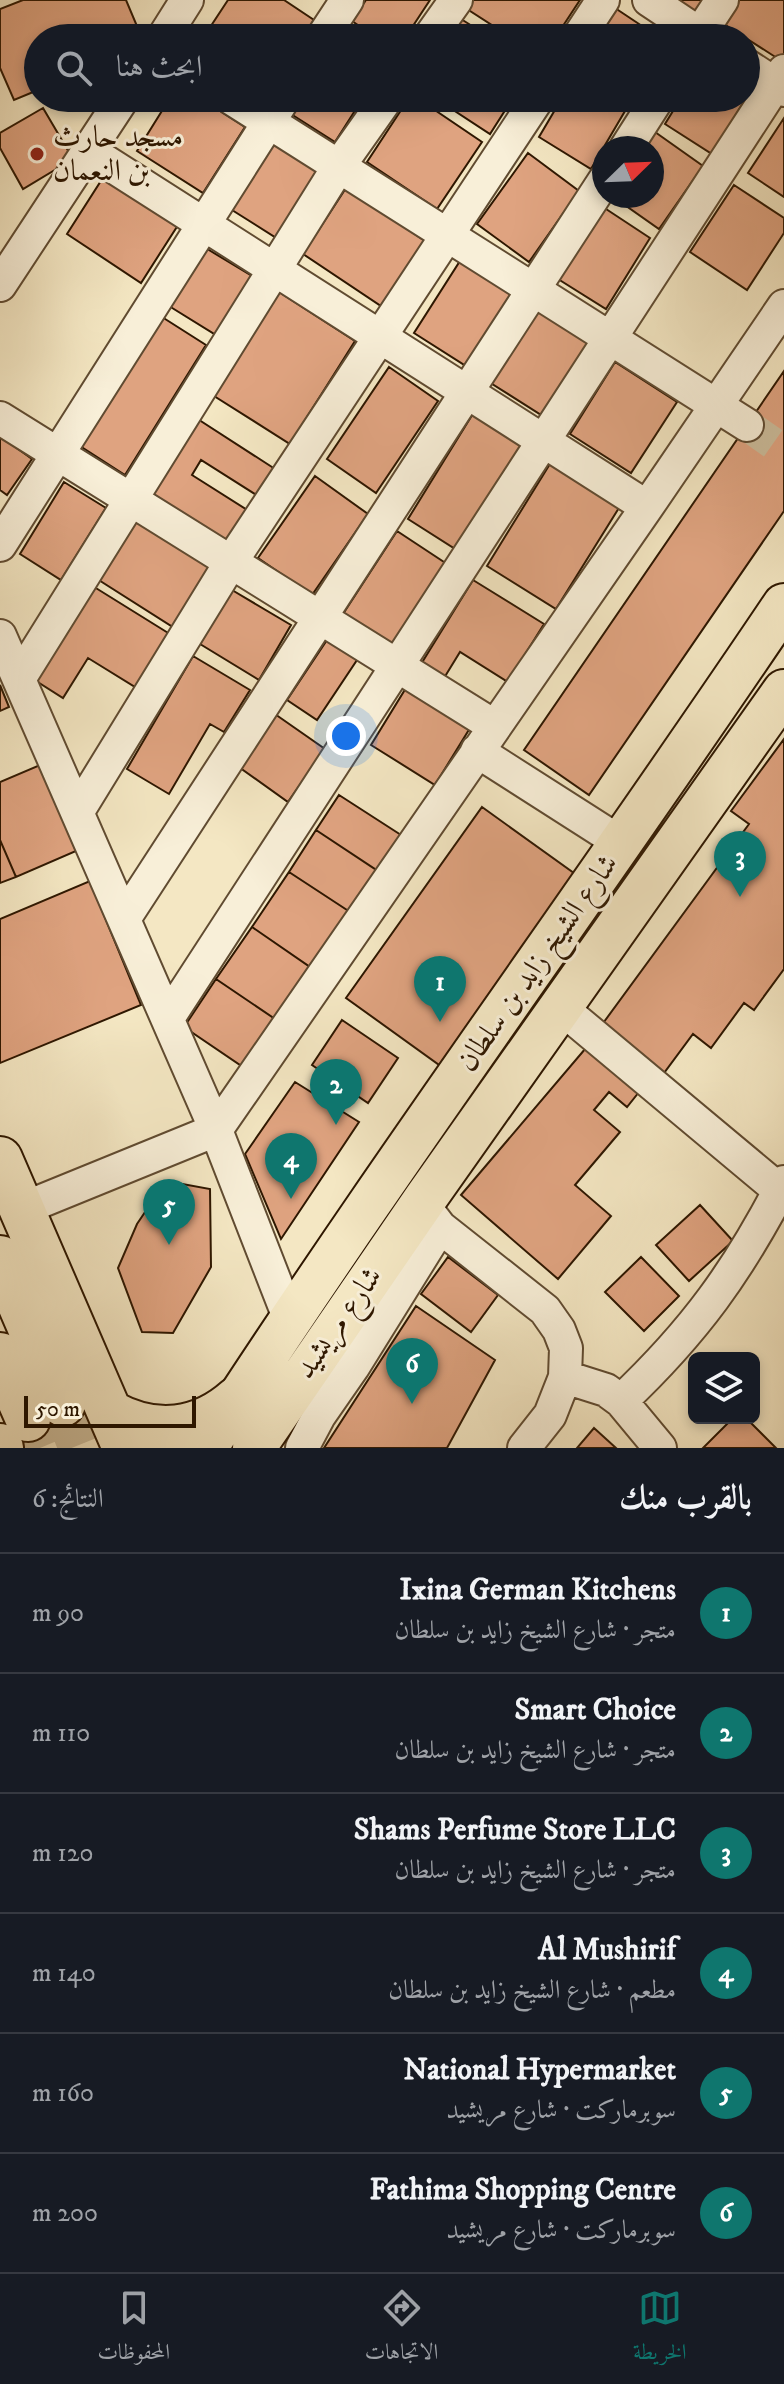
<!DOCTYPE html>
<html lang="ar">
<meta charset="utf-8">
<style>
:root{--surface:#171b24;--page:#242831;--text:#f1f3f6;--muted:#9ea1a6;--line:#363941;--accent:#0f766e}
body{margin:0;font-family:"IM FELL DW Pica",Amiri,serif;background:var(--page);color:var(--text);direction:rtl}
.controls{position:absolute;right:24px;bottom:24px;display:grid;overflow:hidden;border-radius:12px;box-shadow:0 4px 12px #0003}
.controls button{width:72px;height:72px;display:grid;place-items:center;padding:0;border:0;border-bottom:2px solid var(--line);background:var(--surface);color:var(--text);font:40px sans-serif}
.compass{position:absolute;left:592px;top:136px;width:72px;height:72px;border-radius:50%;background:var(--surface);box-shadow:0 4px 12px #0003;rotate:67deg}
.scale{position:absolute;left:24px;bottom:20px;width:172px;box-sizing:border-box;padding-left:8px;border:4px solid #2e1700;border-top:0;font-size:22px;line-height:28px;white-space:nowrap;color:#2e1700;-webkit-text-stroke:6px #f8efd8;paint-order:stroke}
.you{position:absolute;left:346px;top:736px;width:28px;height:28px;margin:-20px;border:6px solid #fff;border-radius:50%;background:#1a73e8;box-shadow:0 0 0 12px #1a73e833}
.badge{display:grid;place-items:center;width:52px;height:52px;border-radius:50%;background:var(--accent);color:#fff;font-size:26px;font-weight:700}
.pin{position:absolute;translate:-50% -66px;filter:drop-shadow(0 2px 4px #0008)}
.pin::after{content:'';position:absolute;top:42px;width:28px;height:24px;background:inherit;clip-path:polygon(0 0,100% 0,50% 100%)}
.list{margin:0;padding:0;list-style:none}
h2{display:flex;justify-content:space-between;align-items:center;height:104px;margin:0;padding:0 32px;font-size:34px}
h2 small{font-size:26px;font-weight:400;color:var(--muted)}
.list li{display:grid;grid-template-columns:52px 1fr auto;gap:24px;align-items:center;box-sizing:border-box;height:120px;padding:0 32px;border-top:2px solid var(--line)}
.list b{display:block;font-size:30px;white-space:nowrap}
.list p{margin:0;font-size:26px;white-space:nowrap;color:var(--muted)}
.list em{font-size:26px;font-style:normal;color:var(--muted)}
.icon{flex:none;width:44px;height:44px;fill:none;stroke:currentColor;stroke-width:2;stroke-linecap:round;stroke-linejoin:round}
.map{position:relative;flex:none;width:784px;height:1448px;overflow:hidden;direction:ltr}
.search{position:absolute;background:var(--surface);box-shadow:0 4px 12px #0003;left:24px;right:24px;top:24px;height:88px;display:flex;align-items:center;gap:20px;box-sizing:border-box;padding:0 28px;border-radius:44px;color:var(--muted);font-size:30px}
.sheet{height:824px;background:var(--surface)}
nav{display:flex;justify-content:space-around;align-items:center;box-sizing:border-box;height:112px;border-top:2px solid var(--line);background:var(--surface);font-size:22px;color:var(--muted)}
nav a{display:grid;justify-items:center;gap:4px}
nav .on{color:var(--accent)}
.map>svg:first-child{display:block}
.building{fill:#dfa380;stroke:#2e1700;stroke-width:2}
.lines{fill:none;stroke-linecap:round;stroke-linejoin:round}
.minor-tunnel{stroke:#ccbd9c;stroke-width:32;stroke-dasharray:32 16;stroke-linecap:butt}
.highway-tunnel{stroke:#ccbd9c;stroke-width:44;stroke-dasharray:44 22;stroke-linecap:butt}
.minor-casing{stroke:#604b31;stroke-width:36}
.major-casing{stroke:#2e1700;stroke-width:46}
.highway-casing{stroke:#2e1700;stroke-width:48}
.minor{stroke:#f8efd8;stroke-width:32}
.major{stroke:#f4e7c3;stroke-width:42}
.highway{stroke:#f4e7c3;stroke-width:44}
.poi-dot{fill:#8f2418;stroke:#f8efd8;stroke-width:3}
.labels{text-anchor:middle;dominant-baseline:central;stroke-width:6;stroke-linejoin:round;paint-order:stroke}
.poi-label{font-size:30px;fill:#2e1700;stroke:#f8efd8;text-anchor:start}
.street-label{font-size:30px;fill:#2e1700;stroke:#f8efd8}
</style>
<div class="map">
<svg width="784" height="1448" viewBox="0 0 784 1448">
<rect width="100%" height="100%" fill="#f4e7c3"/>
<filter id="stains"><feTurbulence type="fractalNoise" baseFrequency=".0025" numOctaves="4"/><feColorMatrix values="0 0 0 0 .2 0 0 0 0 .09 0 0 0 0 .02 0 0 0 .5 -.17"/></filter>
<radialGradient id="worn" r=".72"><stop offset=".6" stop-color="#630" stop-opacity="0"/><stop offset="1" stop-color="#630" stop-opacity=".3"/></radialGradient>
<path class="building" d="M23 0H126L142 38H38V90L14 100 0 68V9Z
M228 0H284L314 20 302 38H203Z
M366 0H430L405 38H377L352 21Z
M473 0H580L555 38H512L467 9Z
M677 0H705L696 13Z
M739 0H784V54L780 60 724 24Z
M615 8 660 38H595Z
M461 19 491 38H449Z
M746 93 748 95 712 154 665 124 681 98H746Z
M170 98H200L245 127 203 193 137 151Z
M301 98H363L335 142 291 114Z
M409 98H417L482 142 437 209 367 162Z
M435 98H513L490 134Z
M562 98H603L625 111 591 169 539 137Z
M43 108 73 159 23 189 0 148V133Z
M784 118V197L748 173Z
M655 132 703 166 659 229 612 196H652V148H643Z
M276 140 322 170 278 239 232 210Z
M528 153 579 191 529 262 477 224Z
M106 173 180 222 141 283 67 234Z
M734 185 784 218V233L747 290 690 252Z
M346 188 425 241 381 306 303 254Z
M603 207 650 238 606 309 558 279Z
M204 247 252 276 216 335 169 306Z
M460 261 512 295 466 366 414 333Z
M279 292 355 341 290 444 214 396Z
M535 308 592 343 546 418 489 382Z
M162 317 206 345 125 475 80 446Z
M615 362 677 402 631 473 570 434Z
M389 367 438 401 376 493 327 459Z
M784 371V511L589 795 524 750Z
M474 412 526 444 460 552 408 519Z
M193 416 275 469 258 496 201 460 192 475 252 513 228 550 143 496Z
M0 436 32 459 7 495 0 490Z
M553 459 622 503 556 609 487 566Z
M315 476 368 514 312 595 258 558Z
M64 482 106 508 61 580 20 554Z
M133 515 214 567 176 629 94 577Z
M397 531 450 566 394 652 341 617Z
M473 580 544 624 508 682 460 652 441 683 418 669Z
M91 585 173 636 140 690 88 658 63 698 33 679Z
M232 590 291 625 259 680 200 644Z
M327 640 357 660 317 720 287 700Z
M193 656 250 690 224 732 210 724 169 794 127 769Z
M0 685 9 707 0 711Z
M406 688 470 728 435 785 371 745Z
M272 712 325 749 288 802 236 765Z
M784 739V969L754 1010 744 1003 711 1048 693 1034 664 1073 601 1026 749 824 731 811Z
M40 765 76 851 16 877 0 840V782Z
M339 795 401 835 378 871 316 830Z
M482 807 578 876 442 1067 346 998Z
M316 830 378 871 350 912 289 872Z
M0 840 16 877 0 883Z
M289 872 350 912 313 969 252 927Z
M90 881 141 1005 0 1063V919Z
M252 927 313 969 278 1021 216 979Z
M216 979 278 1021 246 1069 184 1027Z
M342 1020 398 1058 368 1103 312 1065Z
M591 1042 643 1087 627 1107 609 1092 594 1110 620 1132 575 1185 611 1216 558 1279 461 1195Z
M295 1082 359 1122 281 1239 245 1154Z
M166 1181 210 1189 211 1267 173 1333 142 1332 118 1268 137 1224Z
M700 1205 733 1241 689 1281 656 1245Z
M448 1257 498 1295 471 1332 421 1294Z
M641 1257 679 1296 644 1331 605 1292Z
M416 1306 495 1360 447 1448H324Z
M733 1418H746L776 1448H703Z
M594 1428 616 1448H577Z"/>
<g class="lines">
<path class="minor-tunnel" d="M747 425 784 451"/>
<path class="highway-tunnel" d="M63 1404 81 1448
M28 1419 40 1448"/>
<g class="minor-casing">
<path id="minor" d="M649 0 706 38
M163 38 187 0
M322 38 347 0
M429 38 456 0
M578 38 603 0
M697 38 722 0
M746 65 784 90
M231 98 747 425
M626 148 658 98
M89 151 647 507
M0 285 123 98
M0 418 494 726
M0 545 284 98
M0 636 216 1130 290 1320
M19 679 339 166 387 98
M477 751 621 843
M78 811 231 562 538 98
M124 919 604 181
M560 1007 784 1194
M168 1018 784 71
M425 1199 430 1214 440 1227 545 1310 559 1330 566 1348 565 1377 550 1415 524 1448
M22 1209 216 1130 647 507 784 306
M565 1377 606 1390 621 1401 660 1448
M621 1401C695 1331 738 1271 784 1182
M302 1448 319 1416 353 1367 440 1227"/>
</g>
<g class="major-casing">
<path id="major" d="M206 1448C391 1162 594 888 784 605
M254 1448 425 1199 784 691"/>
</g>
<g class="highway-casing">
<path id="highway" d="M0 1159 125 1448
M0 1258 63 1404
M0 1355 28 1419
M111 1413C155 1437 200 1432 237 1399
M0 1446 1 1448
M256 1448 257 1443"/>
</g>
<use href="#minor" class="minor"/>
<use href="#major" class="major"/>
<use href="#highway" class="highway"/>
</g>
<circle class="poi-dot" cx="37" cy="154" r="8"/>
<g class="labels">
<g class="poi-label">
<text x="53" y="137">مسجد حارث<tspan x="53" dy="34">بن النعمان</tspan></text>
</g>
<g class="street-label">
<text transform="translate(538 963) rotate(-55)">شارع الشيخ زايد بن سلطان</text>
<text transform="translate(339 1323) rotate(-55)">شارع مريشيد</text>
</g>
</g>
<rect width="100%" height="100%" filter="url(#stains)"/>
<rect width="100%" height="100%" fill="url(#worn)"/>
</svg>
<div class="controls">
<button><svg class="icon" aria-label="layers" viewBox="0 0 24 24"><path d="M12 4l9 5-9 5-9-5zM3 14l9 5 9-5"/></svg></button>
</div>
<svg class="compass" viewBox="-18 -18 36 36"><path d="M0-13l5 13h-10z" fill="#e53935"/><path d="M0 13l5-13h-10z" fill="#9ea1a6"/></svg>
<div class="scale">50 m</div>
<div class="you"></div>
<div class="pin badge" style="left:440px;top:1022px">1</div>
<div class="pin badge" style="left:336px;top:1125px">2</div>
<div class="pin badge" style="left:740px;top:897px">3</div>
<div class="pin badge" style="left:291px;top:1199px">4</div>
<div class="pin badge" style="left:169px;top:1245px">5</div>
<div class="pin badge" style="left:412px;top:1404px">6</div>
<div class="search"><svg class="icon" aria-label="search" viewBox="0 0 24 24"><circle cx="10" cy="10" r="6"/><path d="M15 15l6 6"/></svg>ابحث هنا</div>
</div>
<section class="sheet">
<h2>بالقرب منك<small>النتائج: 6</small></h2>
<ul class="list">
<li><span class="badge">1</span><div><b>Ixina German Kitchens</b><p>متجر · شارع الشيخ زايد بن سلطان</p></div><em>90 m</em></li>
<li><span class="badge">2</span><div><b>Smart Choice</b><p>متجر · شارع الشيخ زايد بن سلطان</p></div><em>110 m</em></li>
<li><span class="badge">3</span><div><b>Shams Perfume Store LLC</b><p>متجر · شارع الشيخ زايد بن سلطان</p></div><em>120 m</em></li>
<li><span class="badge">4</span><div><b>Al Mushirif</b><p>مطعم · شارع الشيخ زايد بن سلطان</p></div><em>140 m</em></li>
<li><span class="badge">5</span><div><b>National Hypermarket</b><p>سوبرماركت · شارع مريشيد</p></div><em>160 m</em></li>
<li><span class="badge">6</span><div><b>Fathima Shopping Centre</b><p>سوبرماركت · شارع مريشيد</p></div><em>200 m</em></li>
</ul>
</section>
<nav>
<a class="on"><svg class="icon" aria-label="map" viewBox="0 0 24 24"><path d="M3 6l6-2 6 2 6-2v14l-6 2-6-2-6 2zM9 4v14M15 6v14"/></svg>الخريطة</a>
<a><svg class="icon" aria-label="directions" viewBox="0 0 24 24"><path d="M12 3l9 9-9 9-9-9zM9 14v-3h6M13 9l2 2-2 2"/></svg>الاتجاهات</a>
<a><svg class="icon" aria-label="saved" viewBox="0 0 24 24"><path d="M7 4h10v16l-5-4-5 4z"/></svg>المحفوظات</a>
</nav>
